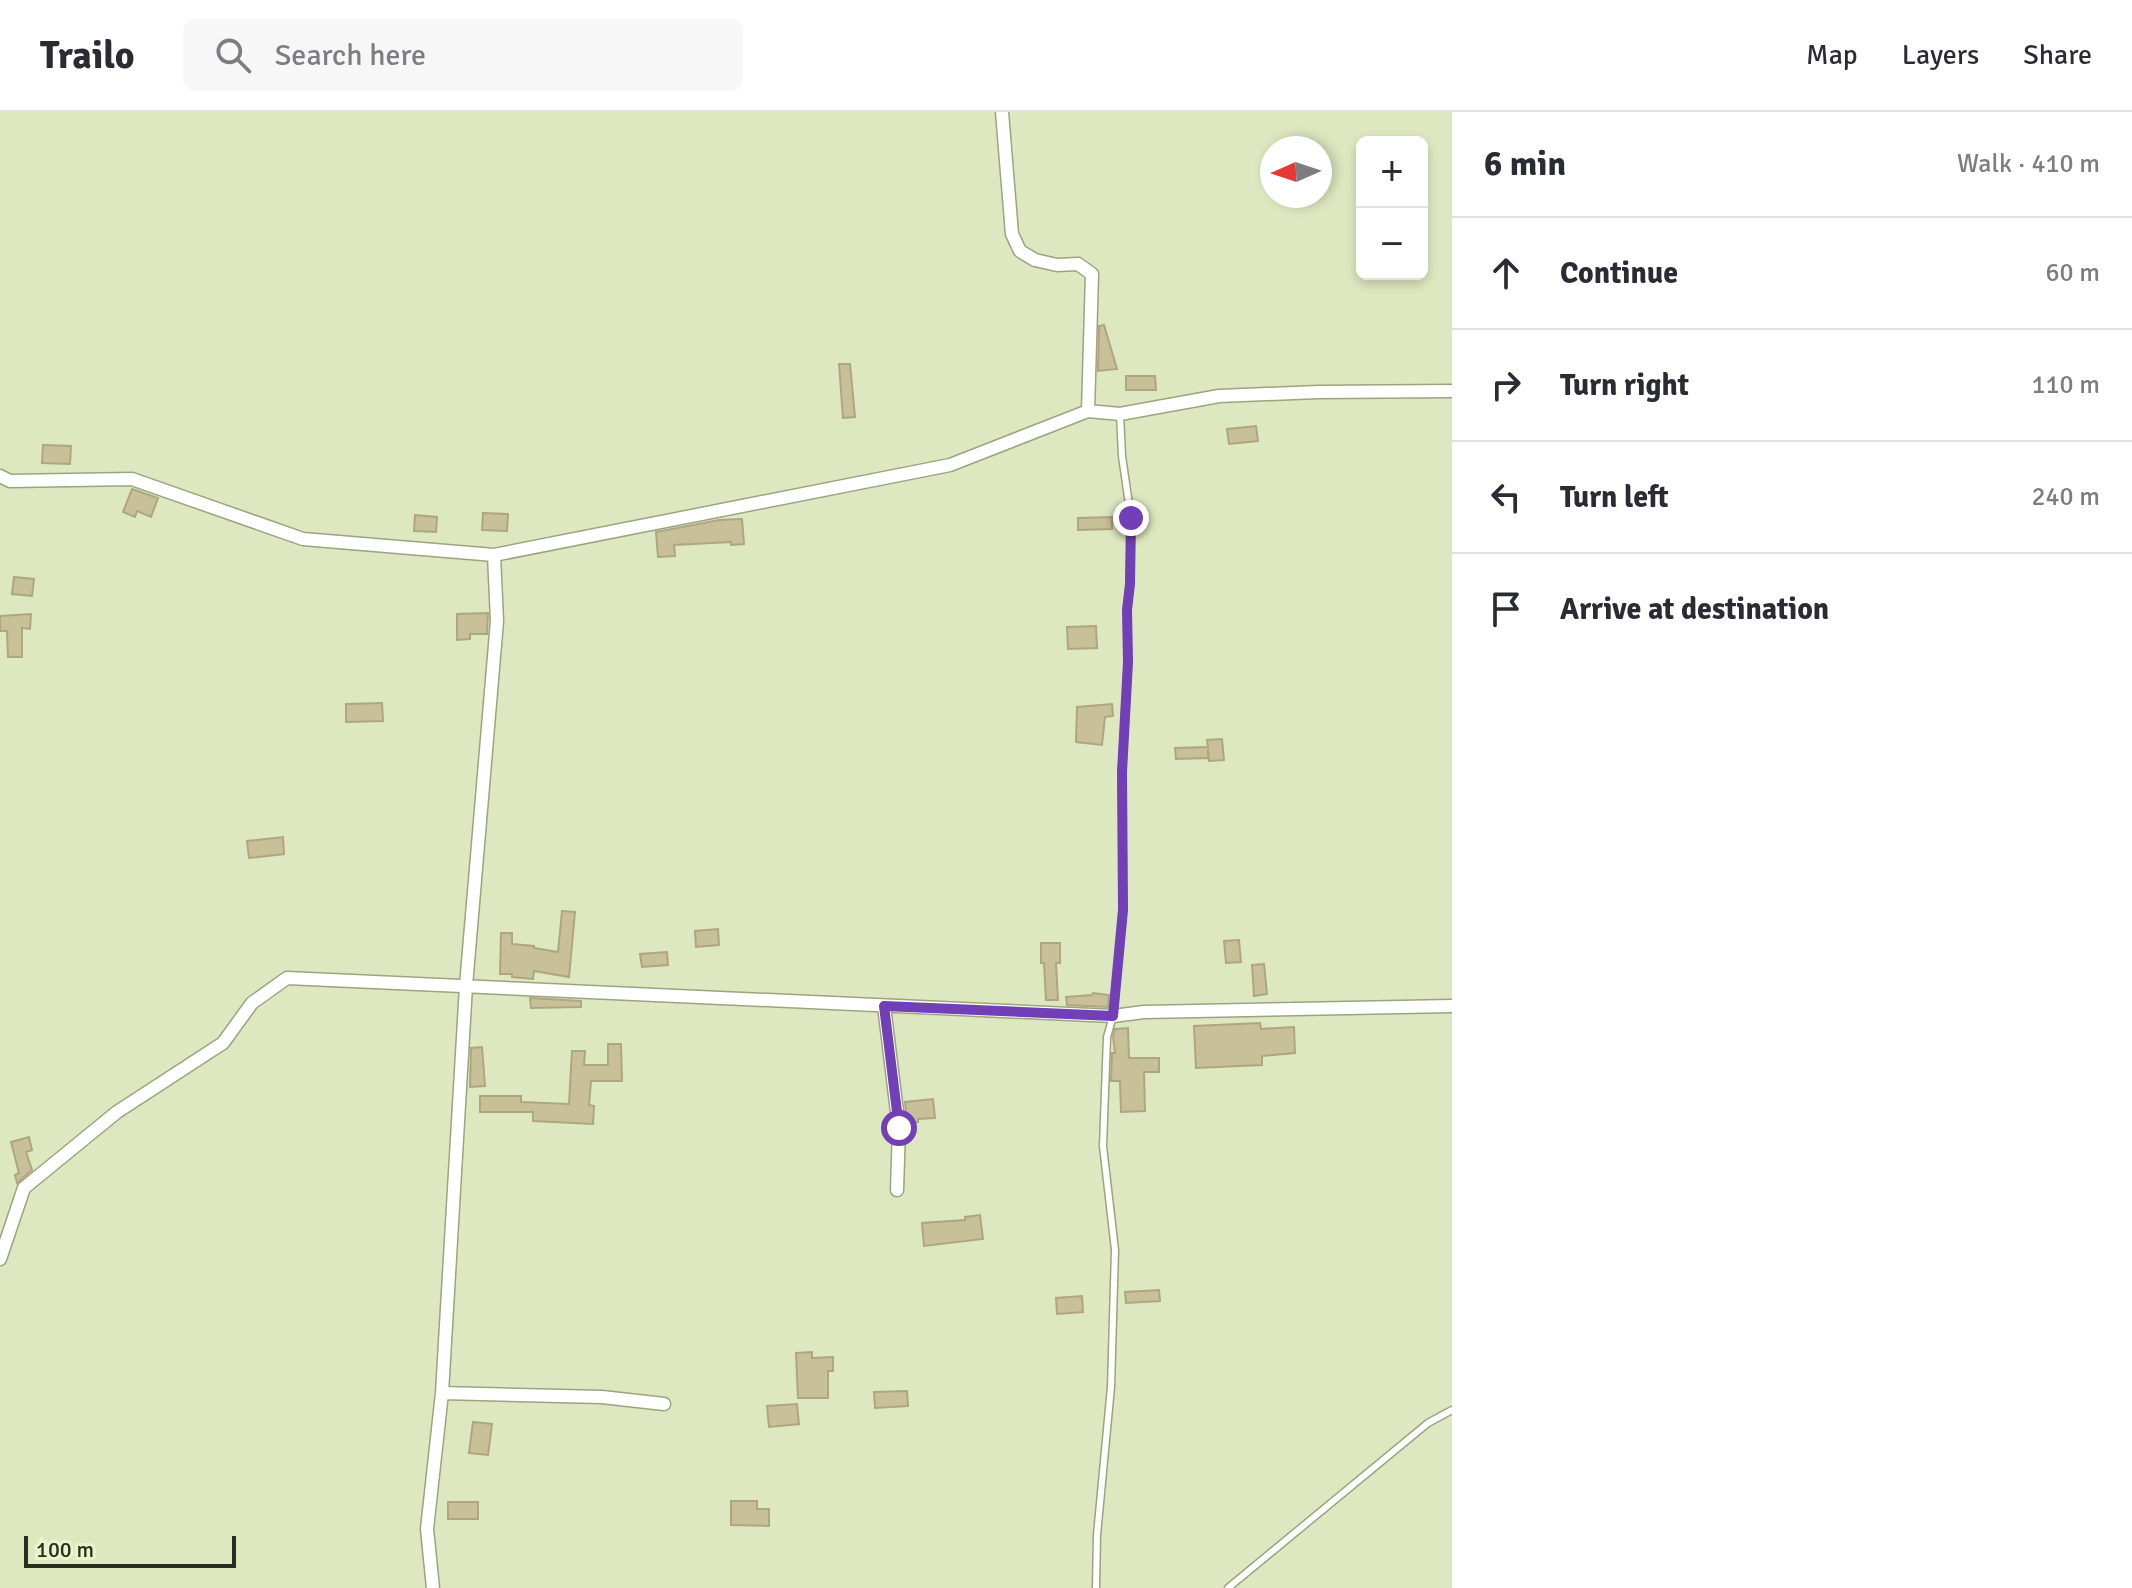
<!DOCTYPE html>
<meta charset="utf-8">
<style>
:root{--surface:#fff;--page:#f7f7f7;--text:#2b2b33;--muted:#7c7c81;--line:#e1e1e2}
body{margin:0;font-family:Signika,sans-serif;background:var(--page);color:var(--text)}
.controls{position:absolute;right:24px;top:24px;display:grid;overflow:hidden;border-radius:12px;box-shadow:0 4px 12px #0003}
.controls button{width:72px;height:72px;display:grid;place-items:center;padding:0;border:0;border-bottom:2px solid var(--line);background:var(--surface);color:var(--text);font:40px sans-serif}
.compass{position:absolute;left:1260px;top:24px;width:72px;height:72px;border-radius:50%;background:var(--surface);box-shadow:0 4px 12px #0003;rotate:267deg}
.scale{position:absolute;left:24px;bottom:20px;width:212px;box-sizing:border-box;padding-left:8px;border:4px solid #2a2e1e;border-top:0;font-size:22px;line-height:28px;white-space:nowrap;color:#2a2e1e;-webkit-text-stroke:6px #ebf5cd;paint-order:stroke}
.stop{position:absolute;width:24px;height:24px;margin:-18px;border:6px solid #713fb6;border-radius:50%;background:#fff}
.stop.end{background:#713fb6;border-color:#fff;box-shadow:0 2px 8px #0008}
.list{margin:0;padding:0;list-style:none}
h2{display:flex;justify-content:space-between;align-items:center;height:104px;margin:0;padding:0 32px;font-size:34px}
h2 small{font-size:26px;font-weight:400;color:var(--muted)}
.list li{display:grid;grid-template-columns:52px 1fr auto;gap:24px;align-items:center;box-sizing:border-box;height:112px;padding:0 32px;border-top:2px solid var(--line)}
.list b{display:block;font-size:30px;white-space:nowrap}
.list em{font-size:26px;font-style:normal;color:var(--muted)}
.icon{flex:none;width:44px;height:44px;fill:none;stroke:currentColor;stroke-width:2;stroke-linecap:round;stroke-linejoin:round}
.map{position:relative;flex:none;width:1452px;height:1476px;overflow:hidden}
header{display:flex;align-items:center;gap:48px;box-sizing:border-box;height:112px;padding:0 40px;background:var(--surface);border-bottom:2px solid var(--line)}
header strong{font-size:38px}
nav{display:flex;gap:44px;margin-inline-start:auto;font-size:28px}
.search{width:560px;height:72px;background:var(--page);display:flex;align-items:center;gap:20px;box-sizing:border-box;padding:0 28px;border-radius:12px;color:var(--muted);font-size:30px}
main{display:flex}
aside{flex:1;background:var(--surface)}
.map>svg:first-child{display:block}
.building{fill:#c8c099;stroke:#ada67f;stroke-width:2}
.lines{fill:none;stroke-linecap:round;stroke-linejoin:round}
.lane-casing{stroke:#9ba47f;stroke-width:9}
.street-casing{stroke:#9ba47f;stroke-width:15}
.lane{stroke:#fff;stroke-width:6}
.street{stroke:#fff;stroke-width:12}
.route{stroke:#713fb6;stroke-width:10}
</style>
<header>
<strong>Trailo</strong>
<div class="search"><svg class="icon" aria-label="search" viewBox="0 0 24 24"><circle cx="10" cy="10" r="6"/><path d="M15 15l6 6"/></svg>Search here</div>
<nav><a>Map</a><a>Layers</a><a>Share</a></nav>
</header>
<main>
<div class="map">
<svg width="1452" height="1476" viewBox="0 0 1452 1476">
<rect width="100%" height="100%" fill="#dee8c0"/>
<path class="building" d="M1104 213 1117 257 1098 259 1099 214Z
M839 252H850L855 305 843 306Z
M1126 264H1155L1156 278H1126Z
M1256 314 1258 329 1229 332 1227 317Z
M43 333 71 334 70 352 42 351Z
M132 377 158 386 151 405 137 399 135 405 123 400Z
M483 401 508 402 507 419 482 418Z
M415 403 437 405 436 420 414 419Z
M1112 405V417L1078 418V406Z
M742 407 744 432 731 433V430L674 433 675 444 658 445 656 420 719 408Z
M14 465 34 467 32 484 12 482Z
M488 501 487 522H470V527L457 528V502Z
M31 502 30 517 22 516V545H8L7 519H0V504Z
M1096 514 1097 536 1068 537 1067 515Z
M382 591 383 609 346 610V592Z
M1112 592 1113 604 1105 605 1102 633 1076 630 1077 595Z
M1222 627 1224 648 1209 649 1208 637V646L1176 647 1175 636 1208 635 1207 628Z
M283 725 284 742 249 746 247 729Z
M562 799 575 800 569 865 534 859 533 867 512 865V862H500L501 821H512V832L534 834V836L558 840Z
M718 817 719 833 696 835 695 819Z
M1239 828 1241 850 1226 851 1224 829Z
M1041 831H1060V851H1056L1058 888H1046L1044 851H1041Z
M667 840 668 853 642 855 640 842Z
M1264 852 1267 882 1254 884 1252 853Z
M1093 881 1109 883 1108 895 1067 893 1066 885 1092 883Z
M530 886 581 889V895L531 896Z
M1260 911 1261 917 1294 915 1295 941 1262 944V953L1196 956 1194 914Z
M1128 916 1129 946H1159V960H1144L1145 999 1121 1000 1120 969H1111L1112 941H1115L1113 925 1115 917Z
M608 932H621L622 969H591L589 993 594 994 593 1012 533 1009V1000H480V984H521V990L569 992 572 939H585L584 953H608Z
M482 935 485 974 470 975 471 936Z
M933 987 935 1006 918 1007V1010L907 1011 905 990Z
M29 1025 32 1038 26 1040 32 1058 17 1071 15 1063 19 1061 11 1030Z
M980 1103 983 1127 924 1134 922 1111 965 1108V1105Z
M1159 1178 1160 1189 1126 1191 1125 1180Z
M1082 1184 1083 1200 1057 1202 1056 1186Z
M812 1240V1246L833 1245V1259H828V1286H798L796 1241Z
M907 1279 908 1294 875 1296 874 1280Z
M797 1292 799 1312 769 1315 767 1294Z
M473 1310 492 1312 488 1343 469 1341Z
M731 1389H757V1397H769V1414L731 1413Z
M448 1390H478V1407H448Z"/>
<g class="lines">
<g class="lane-casing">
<path id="lane" d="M1096 1476 1097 1423 1111 1275 1115 1138 1103 1034 1107 925 1113 904 1123 798 1122 660 1128 550 1127 498 1130 472 1131 406 1122 344 1120 303
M1228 1476 1428 1311 1452 1298"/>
</g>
<g class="street-casing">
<path id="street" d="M1002 0 1012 122 1020 139 1035 148 1057 153 1078 152 1092 162 1088 299
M0 364 10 369 132 367 303 427 494 443 950 353 1088 299 1120 302 1219 284 1318 280 1452 279
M884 894 899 1016 897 1078
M0 1147 24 1076 117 1000 223 931 252 891 287 866 1113 904 1144 900 1452 894
M442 1281 602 1285 664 1292
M433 1476 427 1417 442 1281 466 874 497 509 494 443"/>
</g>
<use href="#lane" class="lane"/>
<use href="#street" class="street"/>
</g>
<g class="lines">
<path class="route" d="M899 1016 884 894 1113 904 1123 798 1122 660 1128 550 1127 498 1130 472 1131 406"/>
</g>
</svg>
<div class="controls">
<button>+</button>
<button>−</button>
</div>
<svg class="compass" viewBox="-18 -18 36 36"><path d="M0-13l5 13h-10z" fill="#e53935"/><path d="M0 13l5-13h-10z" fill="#7c7c81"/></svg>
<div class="scale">100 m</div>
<div class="stop" style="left:899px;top:1016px"></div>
<div class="stop end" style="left:1131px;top:406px"></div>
</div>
<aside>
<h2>6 min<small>Walk · 410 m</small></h2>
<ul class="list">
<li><svg class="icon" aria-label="ahead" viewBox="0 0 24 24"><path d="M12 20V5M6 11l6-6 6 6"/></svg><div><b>Continue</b></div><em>60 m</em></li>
<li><svg class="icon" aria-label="right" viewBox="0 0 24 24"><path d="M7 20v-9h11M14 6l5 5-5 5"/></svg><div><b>Turn right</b></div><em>110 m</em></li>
<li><svg class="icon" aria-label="left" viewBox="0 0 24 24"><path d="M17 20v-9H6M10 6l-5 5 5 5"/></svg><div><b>Turn left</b></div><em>240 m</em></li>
<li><svg class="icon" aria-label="arrive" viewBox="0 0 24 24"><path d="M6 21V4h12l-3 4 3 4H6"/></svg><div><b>Arrive at destination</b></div></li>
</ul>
</aside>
</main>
